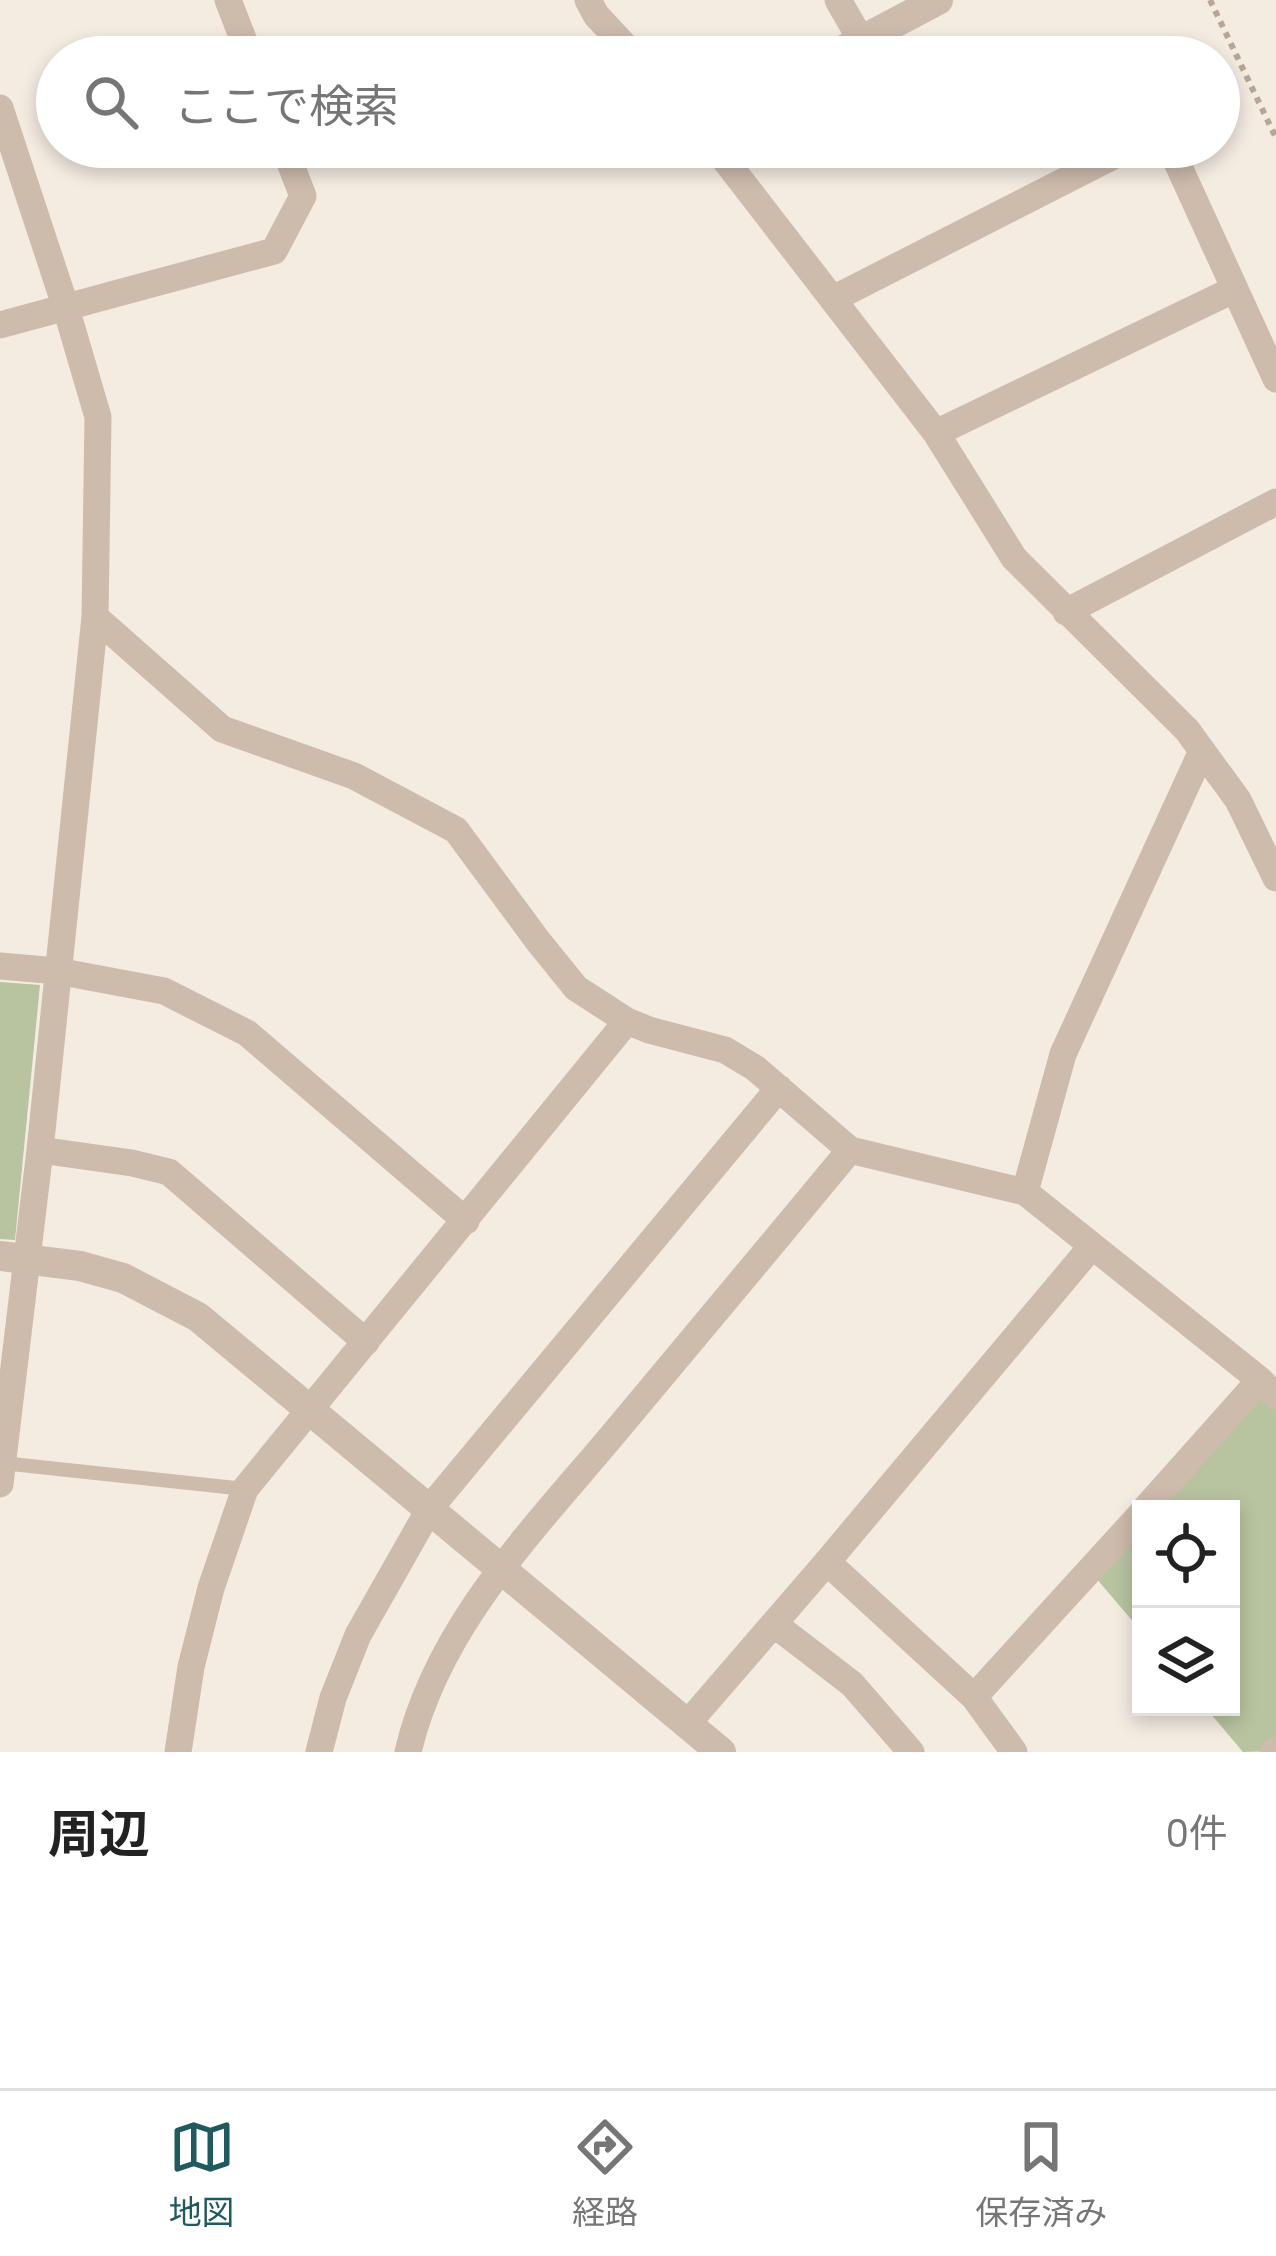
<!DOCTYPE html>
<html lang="ja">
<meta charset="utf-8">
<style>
:root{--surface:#fff;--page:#f2f2f2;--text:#222;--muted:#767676;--line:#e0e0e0;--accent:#1f5a5e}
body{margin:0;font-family:"Exo 2","Noto Sans JP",sans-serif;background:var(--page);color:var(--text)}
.controls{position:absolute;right:36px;bottom:36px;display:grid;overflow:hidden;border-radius:0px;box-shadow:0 6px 18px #0003}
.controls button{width:108px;height:108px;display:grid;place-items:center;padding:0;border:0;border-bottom:3px solid var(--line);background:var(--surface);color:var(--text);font:60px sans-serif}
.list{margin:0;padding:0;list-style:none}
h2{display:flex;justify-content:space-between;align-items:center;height:156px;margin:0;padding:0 48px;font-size:51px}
h2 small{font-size:39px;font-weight:400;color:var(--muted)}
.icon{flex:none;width:66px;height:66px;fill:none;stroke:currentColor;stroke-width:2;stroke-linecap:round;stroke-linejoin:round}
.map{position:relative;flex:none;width:1276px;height:1752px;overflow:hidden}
.search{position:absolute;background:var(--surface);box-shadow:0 6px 18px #0003;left:36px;right:36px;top:36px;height:132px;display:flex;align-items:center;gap:30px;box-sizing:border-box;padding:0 42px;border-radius:66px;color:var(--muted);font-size:45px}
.sheet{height:336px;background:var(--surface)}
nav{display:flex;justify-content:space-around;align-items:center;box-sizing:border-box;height:168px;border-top:3px solid var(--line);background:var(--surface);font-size:33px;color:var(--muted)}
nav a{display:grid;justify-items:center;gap:6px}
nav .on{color:var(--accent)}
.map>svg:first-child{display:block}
.green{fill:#b8c4a0}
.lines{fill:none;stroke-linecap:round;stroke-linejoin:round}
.path{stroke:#b9a596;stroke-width:6;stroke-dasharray:6 6;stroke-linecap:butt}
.service{stroke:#cdbbac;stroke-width:14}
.minor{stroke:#cdbbac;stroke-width:27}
.tertiary{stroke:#cdbbac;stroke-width:30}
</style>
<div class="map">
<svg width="1276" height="1752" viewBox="0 0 1276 1752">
<rect width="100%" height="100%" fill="#f4ebe1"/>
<path class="green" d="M0 982 40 985 15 1240 0 1239Z
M1260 1380 1276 1396V1751L1243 1752 1205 1707H1231V1509H1146Z
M1141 1514V1631L1090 1571Z"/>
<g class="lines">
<path class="path" d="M1210 0 1276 138"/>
<path class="service" d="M2 1463 245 1489"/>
<path class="minor" d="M228 0 250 57
M588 0 596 15 635 57
M838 0 861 40
M0 108 66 308 98 417 95 617 40 1150 0 1484
M715 147 936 433 1014 558 1187 730 1238 800 1276 878
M1170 147 1276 379
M833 299 1131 147
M0 325 274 251 303 196 284 147
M936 433 1235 289
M1066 612 1276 502
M95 617 222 729 354 776 456 830 538 941 576 988 627 1021 649 1030 725 1050 755 1068 850 1150 1025 1192 1260 1380 1276 1396
M0 966 57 971 164 991 247 1033 466 1221
M40 1150 132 1163 169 1172 366 1342
M1025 1192 1063 1054 1202 751
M1145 1509 1260 1380
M827 1562 974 1697 1014 1752
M774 1624 852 1684 911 1752
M974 1697 1141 1514
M688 1723 827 1562 1092 1246
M178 1752 191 1667 211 1588 245 1489 627 1021
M319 1752 333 1698 358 1635 430 1508 779 1088
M408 1752C438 1623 539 1524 621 1425 697 1334 774 1242 850 1150
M1273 1752 1276 1751"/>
<path class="tertiary" d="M830 57 938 0
M0 1256 80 1266 123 1278 198 1317 721 1752"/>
</g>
</svg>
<div class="controls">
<button><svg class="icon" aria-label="locate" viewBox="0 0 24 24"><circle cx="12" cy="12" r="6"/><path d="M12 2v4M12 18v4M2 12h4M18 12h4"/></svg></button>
<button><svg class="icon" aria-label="layers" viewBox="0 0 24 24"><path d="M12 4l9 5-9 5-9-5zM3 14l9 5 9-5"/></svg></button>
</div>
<div class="search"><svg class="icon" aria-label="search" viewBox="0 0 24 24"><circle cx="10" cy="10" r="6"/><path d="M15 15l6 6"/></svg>ここで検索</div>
</div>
<section class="sheet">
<h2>周辺<small>0件</small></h2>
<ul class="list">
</ul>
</section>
<nav>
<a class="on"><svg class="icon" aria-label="map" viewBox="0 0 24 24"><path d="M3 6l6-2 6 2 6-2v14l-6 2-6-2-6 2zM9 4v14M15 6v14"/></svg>地図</a>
<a><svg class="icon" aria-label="directions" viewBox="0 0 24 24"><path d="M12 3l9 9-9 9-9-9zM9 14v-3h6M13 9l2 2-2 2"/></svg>経路</a>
<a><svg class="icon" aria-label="saved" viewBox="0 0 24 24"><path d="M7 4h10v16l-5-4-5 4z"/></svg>保存済み</a>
</nav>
